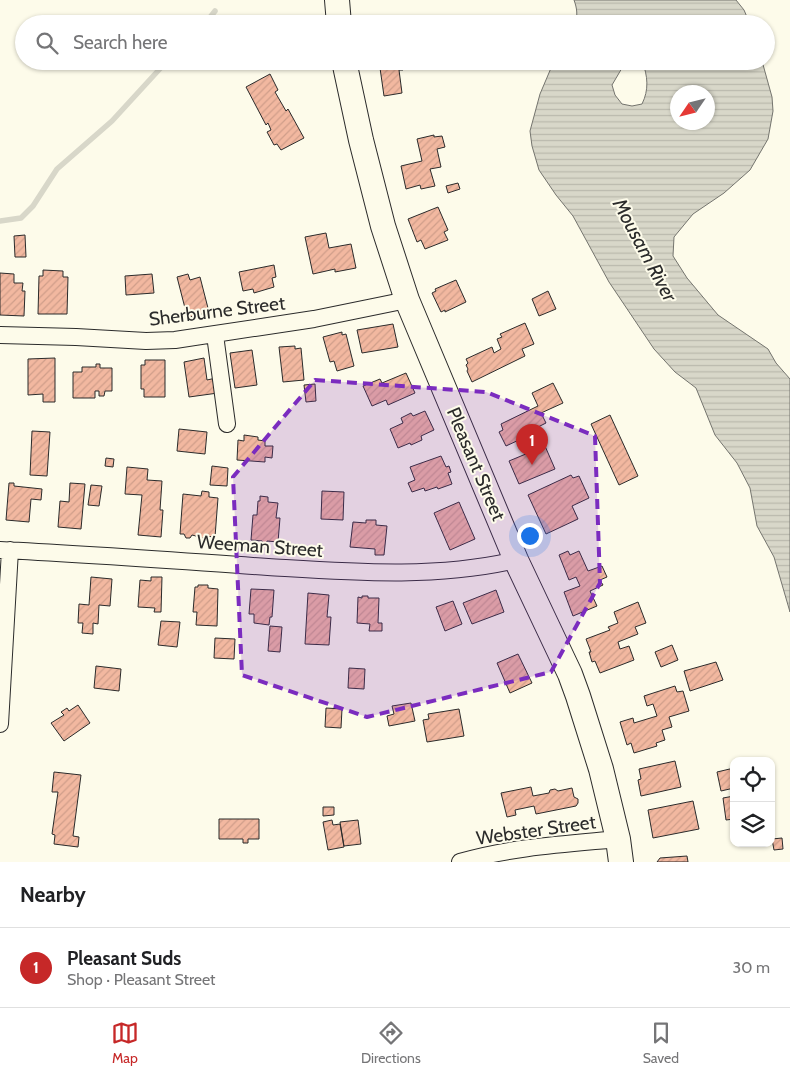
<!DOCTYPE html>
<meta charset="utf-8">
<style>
:root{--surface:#fff;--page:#f6f6f6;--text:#202124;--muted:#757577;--line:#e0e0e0;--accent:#c62828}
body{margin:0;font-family:Cabin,sans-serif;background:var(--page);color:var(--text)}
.controls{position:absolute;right:15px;bottom:15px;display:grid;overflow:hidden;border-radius:10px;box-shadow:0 1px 4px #0004}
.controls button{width:45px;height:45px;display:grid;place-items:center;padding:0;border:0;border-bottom:1px solid var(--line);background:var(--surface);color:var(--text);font:25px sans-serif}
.compass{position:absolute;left:670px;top:85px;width:45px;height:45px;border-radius:50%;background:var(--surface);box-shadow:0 1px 4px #0004;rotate:235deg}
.you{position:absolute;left:529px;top:535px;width:18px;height:18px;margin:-12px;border:4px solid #fff;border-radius:50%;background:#1a73e8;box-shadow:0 0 0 8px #1a73e833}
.badge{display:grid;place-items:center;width:32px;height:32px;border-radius:50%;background:var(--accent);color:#fff;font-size:16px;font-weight:700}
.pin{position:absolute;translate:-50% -41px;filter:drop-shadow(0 1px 2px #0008)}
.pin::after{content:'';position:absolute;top:26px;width:18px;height:15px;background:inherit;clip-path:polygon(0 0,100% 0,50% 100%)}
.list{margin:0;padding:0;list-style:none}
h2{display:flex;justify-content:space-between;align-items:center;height:65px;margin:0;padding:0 20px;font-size:21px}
h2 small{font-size:16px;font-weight:400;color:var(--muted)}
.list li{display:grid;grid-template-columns:32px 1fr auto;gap:15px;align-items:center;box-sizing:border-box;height:80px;padding:0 20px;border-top:1px solid var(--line)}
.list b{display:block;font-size:19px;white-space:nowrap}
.list p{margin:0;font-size:16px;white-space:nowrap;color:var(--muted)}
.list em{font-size:16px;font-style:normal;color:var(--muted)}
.icon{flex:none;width:28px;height:28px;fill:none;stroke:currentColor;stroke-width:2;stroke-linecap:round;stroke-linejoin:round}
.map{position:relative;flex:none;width:790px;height:862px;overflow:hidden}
.search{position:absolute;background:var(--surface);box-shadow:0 1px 4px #0004;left:15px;right:15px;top:15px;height:55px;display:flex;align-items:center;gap:12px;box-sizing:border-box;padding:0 18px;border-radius:28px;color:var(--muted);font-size:19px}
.sheet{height:145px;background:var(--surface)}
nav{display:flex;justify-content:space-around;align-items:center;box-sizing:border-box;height:70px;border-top:1px solid var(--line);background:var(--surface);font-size:14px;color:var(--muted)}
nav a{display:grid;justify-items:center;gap:2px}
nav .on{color:var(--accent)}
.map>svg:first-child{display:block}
.water{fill:url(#water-rules);stroke:#74746e;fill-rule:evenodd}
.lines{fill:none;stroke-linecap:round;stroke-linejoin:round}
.stream{stroke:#d8d7c9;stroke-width:5.5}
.building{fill:url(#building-hatch);stroke:#2b2b2b}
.minor-casing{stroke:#2b2b2b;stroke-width:18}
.secondary-casing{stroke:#2b2b2b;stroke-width:26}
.minor{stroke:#fdfbea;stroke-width:16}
.secondary{stroke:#fdfbea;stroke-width:24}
.marked{fill:#7b2cbf;fill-opacity:0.2;stroke:#7b2cbf;stroke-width:4;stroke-dasharray:10 6;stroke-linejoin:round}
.labels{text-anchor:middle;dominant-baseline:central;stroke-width:4;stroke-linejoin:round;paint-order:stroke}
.street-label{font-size:19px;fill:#2b2b2b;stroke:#fdfbea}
.water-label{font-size:20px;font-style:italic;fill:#2b2b2b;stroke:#fdfbea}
</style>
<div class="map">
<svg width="790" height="862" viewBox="0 0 790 862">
<defs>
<pattern id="water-rules" width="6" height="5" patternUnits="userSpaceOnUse" patternTransform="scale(1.25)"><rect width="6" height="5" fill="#d8d7c9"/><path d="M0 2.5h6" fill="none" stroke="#bab9ad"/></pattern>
<pattern id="building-hatch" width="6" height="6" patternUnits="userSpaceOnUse" patternTransform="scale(1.25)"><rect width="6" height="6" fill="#f2b8a0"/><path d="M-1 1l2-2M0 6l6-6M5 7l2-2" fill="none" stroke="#d09e8a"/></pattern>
</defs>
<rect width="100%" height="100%" fill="#fdfbea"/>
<path class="water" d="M574 0H736L744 10 750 24H575C578 16 577 8 574 0Z
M554 61H623L622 68 612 85 615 95 622 104 632 106 642 104C649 90 648 76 642 61H762L772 97 773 111 768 139 750 170 724 193 693 214 674 237 673 256 687 278 718 315 768 349 776 363 790 379V612L774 557 757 526 750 488 737 463 715 435 696 388 675 372 654 349 609 282 573 216 556 195 539 170 532 146 530 131 540 94ZM678 92H708V122H678Z"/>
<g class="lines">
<path class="stream" d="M205 24 215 11
M0 221 21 218 33 206 57 169 112 121 167 61"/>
</g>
<path class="building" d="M393 61 416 62 402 65 403 70H399L402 93 384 96 380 68 394 66Z
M270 74 278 90 275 92 286 111 288 109 304 138 281 150 277 144 274 145 267 132 271 130 268 123 266 125 246 87Z
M434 135V137L442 136 445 147 437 149 441 167 430 169 435 186 421 189 420 185 406 189 401 166 422 161 417 139Z
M458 183 460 189 448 193 446 186Z
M438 207 448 230 444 232 448 240 425 249 421 240 417 242 408 219Z
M326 233 329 248 351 244 356 268 335 272V269L313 274 305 237Z
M25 235 26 257H15L14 236Z
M274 265 276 277 272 278 274 287 254 293 253 289 243 291 239 272Z
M43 270 63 271V277H68L67 314H38L39 276H43Z
M0 273 14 274V283H23L22 291H25L24 316 0 315Z
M152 274 154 293 126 295 125 276Z
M188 274 190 280 200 277 209 312 190 317 189 311 186 312 177 277Z
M456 280 466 302 445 312V310L441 312 432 293 436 291 435 289Z
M548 291 556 309 539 316 532 299Z
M525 323 534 344 522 349 525 356 472 382 467 371 468 369 466 365 468 363 466 359 492 347 494 353 501 349 497 339 502 337 500 334Z
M393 324 398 347 362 353 357 330Z
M342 332V335L346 334 354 366 337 371 334 361 330 362 323 337Z
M295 346V349L301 348 304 380 283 382 279 347Z
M252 350 257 385 235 388 230 353Z
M55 358V402H43V394L28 395V359Z
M204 358 207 380 216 378 218 393 189 397 184 362Z
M145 360H165V397H144V389H141V365H145Z
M96 364H100V368H112V391H105L104 396H99V391H95V398H73V372H82V367H96Z
M406 373 415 393 388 405 386 400 372 406 363 386 380 379 382 383Z
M553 383 563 403 541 413 546 423 532 430 534 433 506 446 499 432 503 430 501 424 538 406 532 393Z
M315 384 316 401 306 402 304 385Z
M425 411 434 430 421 436 422 440 411 445 410 443 398 448 390 429 403 423 401 418 411 413 413 416Z
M610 415 638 476 619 485 591 424Z
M179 429 207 432 205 454 177 451Z
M32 431 50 432 47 476 30 475Z
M244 435 258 437V440L265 441V446H273L272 458 265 457V462L237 460 238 440 244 441Z
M545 446 555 469 519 484 509 461Z
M441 456 446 467 449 466 451 472 448 473 452 484 438 489 437 487 425 491 424 488 412 492 408 483 415 480 410 467Z
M106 458 114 459 113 467 105 466Z
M212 466 228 468 227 486 210 485Z
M127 467 148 469 147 480 162 481 160 510H163L161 537 138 535 142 495 125 494Z
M571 475 573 478 579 476 589 498 572 506 578 519 546 534 528 495Z
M9 483H14V486L42 489 41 500 31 499 29 522 6 520Z
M70 483 85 484 81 529 58 527 60 501 69 502Z
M91 485 102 486 99 506 88 505Z
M202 491 209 492V497L218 498 215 537 204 536 202 539H198L196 536 192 535 190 538H186L184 534H180L183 494 201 496Z
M322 491 344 492 343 520 321 519Z
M260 496 268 497V502L278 503 276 518H280L278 542 267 541 266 544 263 543 262 541 251 540 253 515H257L258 501H260Z
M459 502 475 539 450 550 434 513Z
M366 520H376V525L387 526 384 555H375V549L350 547 353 522 366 523Z
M568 551 570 555 579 551 588 571 602 566 607 577 600 580 603 585 590 591 597 606 573 616 564 592 580 586 576 577 569 580 559 555Z
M91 577 112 579 110 606 99 605 98 624 93 623V634L82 633 83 623H78L79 604 89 605Z
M151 577H162L161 612H154L155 608 138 607 140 580 151 581Z
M198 585H208V588L218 589 217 626 196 625 197 612H193L195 587H198Z
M251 589 274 590 272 617H270L269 625 254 623V614H249Z
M496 590 504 612 472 624 463 603Z
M308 593 329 595 327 617H331L329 645 305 644Z
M362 596H368V598H379L378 623H382V631H369L370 624 357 623 358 597 362 598Z
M453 601 462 624 445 631 436 607Z
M638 602 646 623 635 627 638 634 618 642 620 649 629 646 634 660 600 673 595 661 592 662 589 652H591L586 639 610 630 608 627 618 623 614 612Z
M161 621 180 622 177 647 158 645Z
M270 626 282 627 280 652 268 651Z
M215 638 235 639 234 659 214 658Z
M672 645 678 660 661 667 655 652Z
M518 654 532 683 510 693 497 663Z
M716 662 723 680 690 691 684 671Z
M96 666 121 669 119 691 94 688Z
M349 668 365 669 364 689 348 688Z
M675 686 677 692 683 691 689 711 669 717 672 727 662 730 665 740 656 743 657 746 634 753 631 743 627 745 620 722 633 718 634 723 657 716 653 704 647 706 644 696Z
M411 703 415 721 389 726 387 716 394 714 392 706Z
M78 705 90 723 64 741 51 723 64 715 61 712 67 708 69 711Z
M326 708 342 709 341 728 325 727Z
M459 709 464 736 427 742 423 720 429 719 428 714Z
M675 761 681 787 641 796 638 780 641 779 639 769Z
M734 768V788L721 791 717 772Z
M54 772 81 775 73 836 79 837 78 847 54 844 55 835 52 834 58 792H52Z
M531 787 533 796 549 793 550 790 555 789 558 791 572 788 574 797 578 799V803L576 806 536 814 534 806 515 810 516 815 507 817 501 793Z
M734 796V819L726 820 723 798Z
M693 801 699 829 653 838 648 810Z
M323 807H334V815L323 816Z
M219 819H259V839H248V843H243V839H219Z
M332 820 333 825 340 824 344 847 328 850 323 822Z
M358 820 361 844 344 846 340 822Z
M782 838 783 849 774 850 772 839Z
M687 856 688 862H657L660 858Z"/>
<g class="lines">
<g class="minor-casing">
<path id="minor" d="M0 335 76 337 146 341 175 340 314 319 407 300
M215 335 227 424
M0 550C89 554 179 561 268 567 351 572 435 579 516 560
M0 724 10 550
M460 862C511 847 565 844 618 839"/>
</g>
<g class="secondary-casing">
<path id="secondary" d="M337 0 339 24
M344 61 361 140 383 226 407 300 516 560 570 674 578 696 601 769 618 839 621 862"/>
</g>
<use href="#minor" class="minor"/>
<use href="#secondary" class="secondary"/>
</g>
<path class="marked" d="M315 380 486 392 595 436 600 583 551 672 367 717 242 675 233 477Z"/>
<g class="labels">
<g class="street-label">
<text transform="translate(217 311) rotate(-7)">Sherburne Street</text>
<text transform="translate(476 464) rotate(67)">Pleasant Street</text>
<text transform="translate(260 546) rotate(4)">Weeman Street</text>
<text transform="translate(536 830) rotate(-8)">Webster Street</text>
</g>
<g class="water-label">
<text transform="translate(645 250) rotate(62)">Mousam River</text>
</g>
</g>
</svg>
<div class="controls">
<button><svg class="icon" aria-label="locate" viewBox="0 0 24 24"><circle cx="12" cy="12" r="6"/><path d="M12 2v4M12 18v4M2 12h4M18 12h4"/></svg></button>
<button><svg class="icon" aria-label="layers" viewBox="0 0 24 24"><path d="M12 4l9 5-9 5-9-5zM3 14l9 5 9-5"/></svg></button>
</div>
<svg class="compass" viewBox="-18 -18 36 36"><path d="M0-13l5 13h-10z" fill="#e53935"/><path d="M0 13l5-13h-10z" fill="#757577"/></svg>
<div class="you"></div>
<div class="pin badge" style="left:532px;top:465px">1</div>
<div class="search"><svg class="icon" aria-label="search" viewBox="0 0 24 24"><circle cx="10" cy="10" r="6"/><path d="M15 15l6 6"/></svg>Search here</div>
</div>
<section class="sheet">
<h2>Nearby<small></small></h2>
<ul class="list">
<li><span class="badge">1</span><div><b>Pleasant Suds</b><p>Shop · Pleasant Street</p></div><em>30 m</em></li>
</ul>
</section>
<nav>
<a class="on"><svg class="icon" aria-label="map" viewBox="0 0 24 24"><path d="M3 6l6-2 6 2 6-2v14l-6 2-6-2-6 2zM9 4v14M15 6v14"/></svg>Map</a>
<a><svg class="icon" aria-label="directions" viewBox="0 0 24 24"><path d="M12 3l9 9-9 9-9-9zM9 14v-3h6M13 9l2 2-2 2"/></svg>Directions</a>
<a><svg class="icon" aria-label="saved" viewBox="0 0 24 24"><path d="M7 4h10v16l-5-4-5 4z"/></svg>Saved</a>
</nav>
